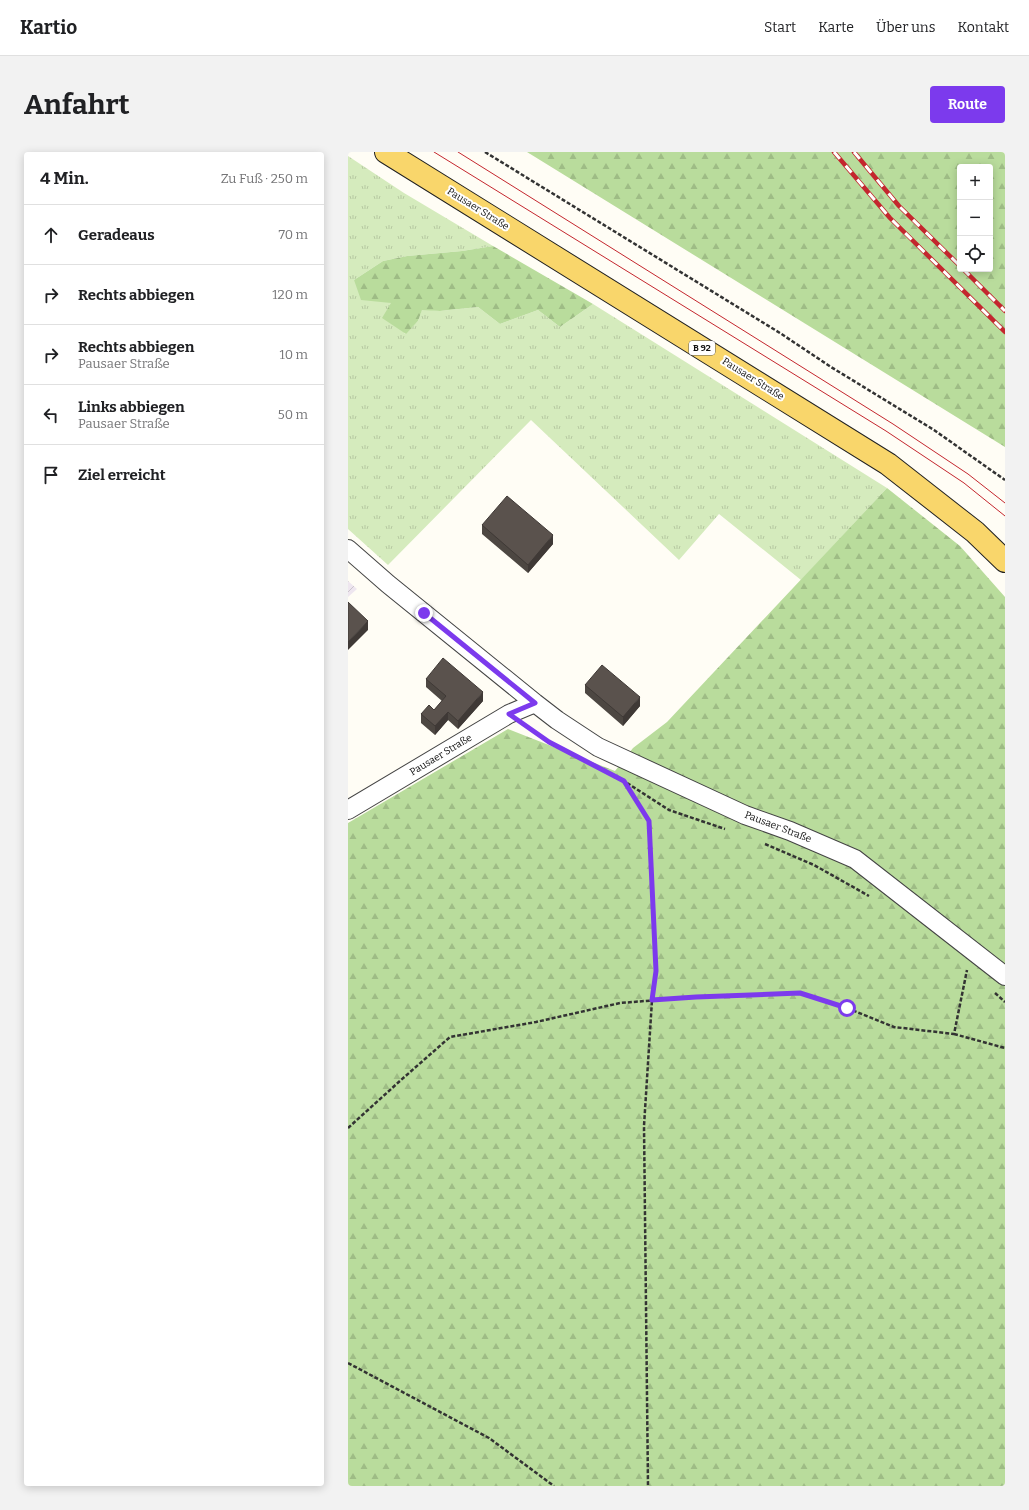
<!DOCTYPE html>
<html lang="de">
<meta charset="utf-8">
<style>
:root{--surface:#fff;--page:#f2f2f2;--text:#202124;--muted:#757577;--line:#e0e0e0;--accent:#7c3aed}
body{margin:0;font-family:Bitter,serif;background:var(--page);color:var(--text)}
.controls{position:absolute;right:12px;top:12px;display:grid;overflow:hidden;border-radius:4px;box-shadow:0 2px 10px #0003}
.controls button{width:36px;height:36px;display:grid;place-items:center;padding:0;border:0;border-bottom:1px solid var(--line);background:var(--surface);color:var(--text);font:20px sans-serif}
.stop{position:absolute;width:12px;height:12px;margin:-9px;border:3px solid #7c3aed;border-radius:50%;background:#fff}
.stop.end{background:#7c3aed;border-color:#fff;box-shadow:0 1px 4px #0008}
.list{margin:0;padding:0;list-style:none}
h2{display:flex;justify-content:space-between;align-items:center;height:52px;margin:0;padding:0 16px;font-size:17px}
h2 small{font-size:13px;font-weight:400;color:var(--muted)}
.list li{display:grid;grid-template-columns:26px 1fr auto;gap:12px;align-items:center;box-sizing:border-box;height:60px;padding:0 16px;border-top:1px solid var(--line)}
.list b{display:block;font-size:15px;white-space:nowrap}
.list p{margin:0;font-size:13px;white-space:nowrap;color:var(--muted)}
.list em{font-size:13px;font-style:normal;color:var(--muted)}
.icon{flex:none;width:22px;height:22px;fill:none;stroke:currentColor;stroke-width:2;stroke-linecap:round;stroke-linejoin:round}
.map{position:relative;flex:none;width:657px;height:1334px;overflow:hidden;border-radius:4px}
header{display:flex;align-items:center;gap:24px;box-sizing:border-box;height:56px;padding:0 20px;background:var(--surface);border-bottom:1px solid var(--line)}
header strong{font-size:19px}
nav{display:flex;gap:22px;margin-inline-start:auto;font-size:14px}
.intro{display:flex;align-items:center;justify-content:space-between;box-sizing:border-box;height:96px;padding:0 24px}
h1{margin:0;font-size:28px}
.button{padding:10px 18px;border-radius:4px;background:var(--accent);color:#fff;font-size:14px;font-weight:700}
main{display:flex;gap:24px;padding:0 24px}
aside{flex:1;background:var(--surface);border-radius:4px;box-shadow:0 2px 10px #0003}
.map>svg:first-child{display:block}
.industrial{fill:url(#industrial-furrows)}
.grass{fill:url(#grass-tufts)}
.forest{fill:url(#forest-firs);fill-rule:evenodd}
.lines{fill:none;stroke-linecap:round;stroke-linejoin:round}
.minor-casing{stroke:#444;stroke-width:20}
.primary-casing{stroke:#222;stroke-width:24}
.path{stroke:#333;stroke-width:2.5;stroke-dasharray:4 2;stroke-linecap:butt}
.minor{stroke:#fff;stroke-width:18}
.primary{stroke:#f9d66b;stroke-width:22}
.tram{stroke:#c4262e;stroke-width:1}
.rail-casing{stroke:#c4262e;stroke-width:4.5}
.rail{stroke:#fff;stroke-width:3;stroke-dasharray:9;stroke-linecap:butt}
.wall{fill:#4d4742}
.shaded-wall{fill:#3f3936}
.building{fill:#5a524d;stroke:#3f3936}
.route{stroke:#7c3aed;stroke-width:5}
.labels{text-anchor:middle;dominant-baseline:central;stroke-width:4;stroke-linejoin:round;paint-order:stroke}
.shield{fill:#fff;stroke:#585858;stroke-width:1}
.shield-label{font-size:9px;font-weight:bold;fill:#111}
.street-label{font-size:10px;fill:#111;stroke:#fff}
</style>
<header>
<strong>Kartio</strong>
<nav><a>Start</a><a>Karte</a><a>Über uns</a><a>Kontakt</a></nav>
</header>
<div class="intro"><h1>Anfahrt</h1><a class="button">Route</a></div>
<main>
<aside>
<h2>4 Min.<small>Zu Fuß · 250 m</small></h2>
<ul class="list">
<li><svg class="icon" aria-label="ahead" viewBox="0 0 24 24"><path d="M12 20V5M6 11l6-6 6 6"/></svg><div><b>Geradeaus</b></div><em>70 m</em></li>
<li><svg class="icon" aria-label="right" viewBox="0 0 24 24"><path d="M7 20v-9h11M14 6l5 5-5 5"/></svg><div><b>Rechts abbiegen</b></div><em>120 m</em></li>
<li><svg class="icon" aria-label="right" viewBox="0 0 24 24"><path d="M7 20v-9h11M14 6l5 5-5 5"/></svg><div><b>Rechts abbiegen</b><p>Pausaer Straße</p></div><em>10 m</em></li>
<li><svg class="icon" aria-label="left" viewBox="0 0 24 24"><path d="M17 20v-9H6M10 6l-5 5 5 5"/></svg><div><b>Links abbiegen</b><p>Pausaer Straße</p></div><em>50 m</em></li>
<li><svg class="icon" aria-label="arrive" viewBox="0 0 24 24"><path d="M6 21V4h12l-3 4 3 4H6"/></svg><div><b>Ziel erreicht</b></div></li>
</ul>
</aside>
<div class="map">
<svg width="657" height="1334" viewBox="0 0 657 1334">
<defs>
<pattern id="industrial-furrows" width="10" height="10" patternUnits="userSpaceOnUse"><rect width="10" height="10" fill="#eee6ef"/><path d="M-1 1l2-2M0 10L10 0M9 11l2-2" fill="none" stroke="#cbc4cc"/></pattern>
<pattern id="grass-tufts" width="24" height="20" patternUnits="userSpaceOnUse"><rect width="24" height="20" fill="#d5ebbd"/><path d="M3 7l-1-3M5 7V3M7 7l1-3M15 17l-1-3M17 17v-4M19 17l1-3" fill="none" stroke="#b6c8a1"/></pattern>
<pattern id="forest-firs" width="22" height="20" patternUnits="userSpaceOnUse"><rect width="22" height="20" fill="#b9dc9c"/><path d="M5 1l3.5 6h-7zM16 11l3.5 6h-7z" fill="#9ebc85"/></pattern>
</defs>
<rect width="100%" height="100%" fill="#fffdf5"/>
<path class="industrial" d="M0 429 9 437 0 445Z"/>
<path class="grass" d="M0 4 56 41 145 94 114 99 59 104 35 109 6 128 43 151 57 182 70 169 74 157 92 159 130 155 152 172 190 158 212 175 245 152 539 336 453 428 371 362 331 408 183 268 40 413 0 377Z"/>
<path class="forest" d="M179 0H657V295ZM612 15H642V117H612Z
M145 94 245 152 212 175 190 158 152 172 130 155 92 159 74 158 70 169 58 182 34 166 43 151 13 148 6 128 35 109 59 104 114 99Z
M539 336 612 394 657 445V1334H0V671L160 577 267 619 285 596 319 570Z"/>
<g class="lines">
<g class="minor-casing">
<path id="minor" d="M0 397 40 432 187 551 209 568 250 595 397 663 442 679 507 707 657 824
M0 658 161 562 187 551"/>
</g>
<g class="primary-casing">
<path id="primary" d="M38 0 540 312 627 380 657 409"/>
</g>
<path class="path" d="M137 0 432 181 483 215 586 278 657 328
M180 575 201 590 218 599
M276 629 301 669 308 819 304 848 296 974 300 1334
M279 631 321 658 377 677
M417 692 466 713 521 744
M647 841 657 850
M606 882 657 896
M0 976 53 928 102 885 188 870 272 851 348 845 452 841 499 856 546 875 606 882 619 818
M0 1211 141 1286 206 1334"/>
<use href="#minor" class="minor"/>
<use href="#primary" class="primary"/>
<path class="tram" d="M86 0 538 279 616 331 657 364
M110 0 545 272 620 322 657 351"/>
<g class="rail-casing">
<path id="rail" d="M486 0 542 66 657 180
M506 0 551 54 612 114
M615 117 657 159"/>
</g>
<use href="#rail" class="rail"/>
</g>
<path class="wall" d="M134 373 205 392 180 421 134 382Z
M78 527 135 549 110 577 100 568 87 583 73 571V562L86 558 94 549 78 535Z
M237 533 292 554 275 574 237 541Z"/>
<path class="shaded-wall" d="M205 383V392L180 421V413Z
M20 469V478L0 498V490Z
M135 540V549L110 577V569Z
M292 545V554L275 574V565Z
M100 560V568L87 583V574Z"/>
<path class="building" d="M159 344 205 383 180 413 134 373Z
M0 450 20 469 0 490Z
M95 506 135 540 110 569 100 560 87 574 73 562 81 553 86 558 98 544 78 527Z
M254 513 292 545 275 565 237 533Z"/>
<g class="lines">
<path class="route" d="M76 461 187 551 161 562 201 590 276 629 301 669 308 819 304 848 348 845 452 841 499 856"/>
</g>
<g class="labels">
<rect class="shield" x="341" y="189" width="26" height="14" rx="3"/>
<g class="shield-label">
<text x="354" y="196">B 92</text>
</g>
<g class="street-label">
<text transform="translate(130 57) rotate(32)">Pausaer Straße</text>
<text transform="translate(405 227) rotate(32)">Pausaer Straße</text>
<text transform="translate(93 603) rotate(-31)">Pausaer Straße</text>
<text transform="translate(430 675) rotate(21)">Pausaer Straße</text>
</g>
</g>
</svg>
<div class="controls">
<button>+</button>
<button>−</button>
<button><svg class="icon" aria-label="locate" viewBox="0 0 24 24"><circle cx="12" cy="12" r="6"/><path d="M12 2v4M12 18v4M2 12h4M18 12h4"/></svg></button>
</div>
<div class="stop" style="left:499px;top:856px"></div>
<div class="stop end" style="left:76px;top:461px"></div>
</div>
</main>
